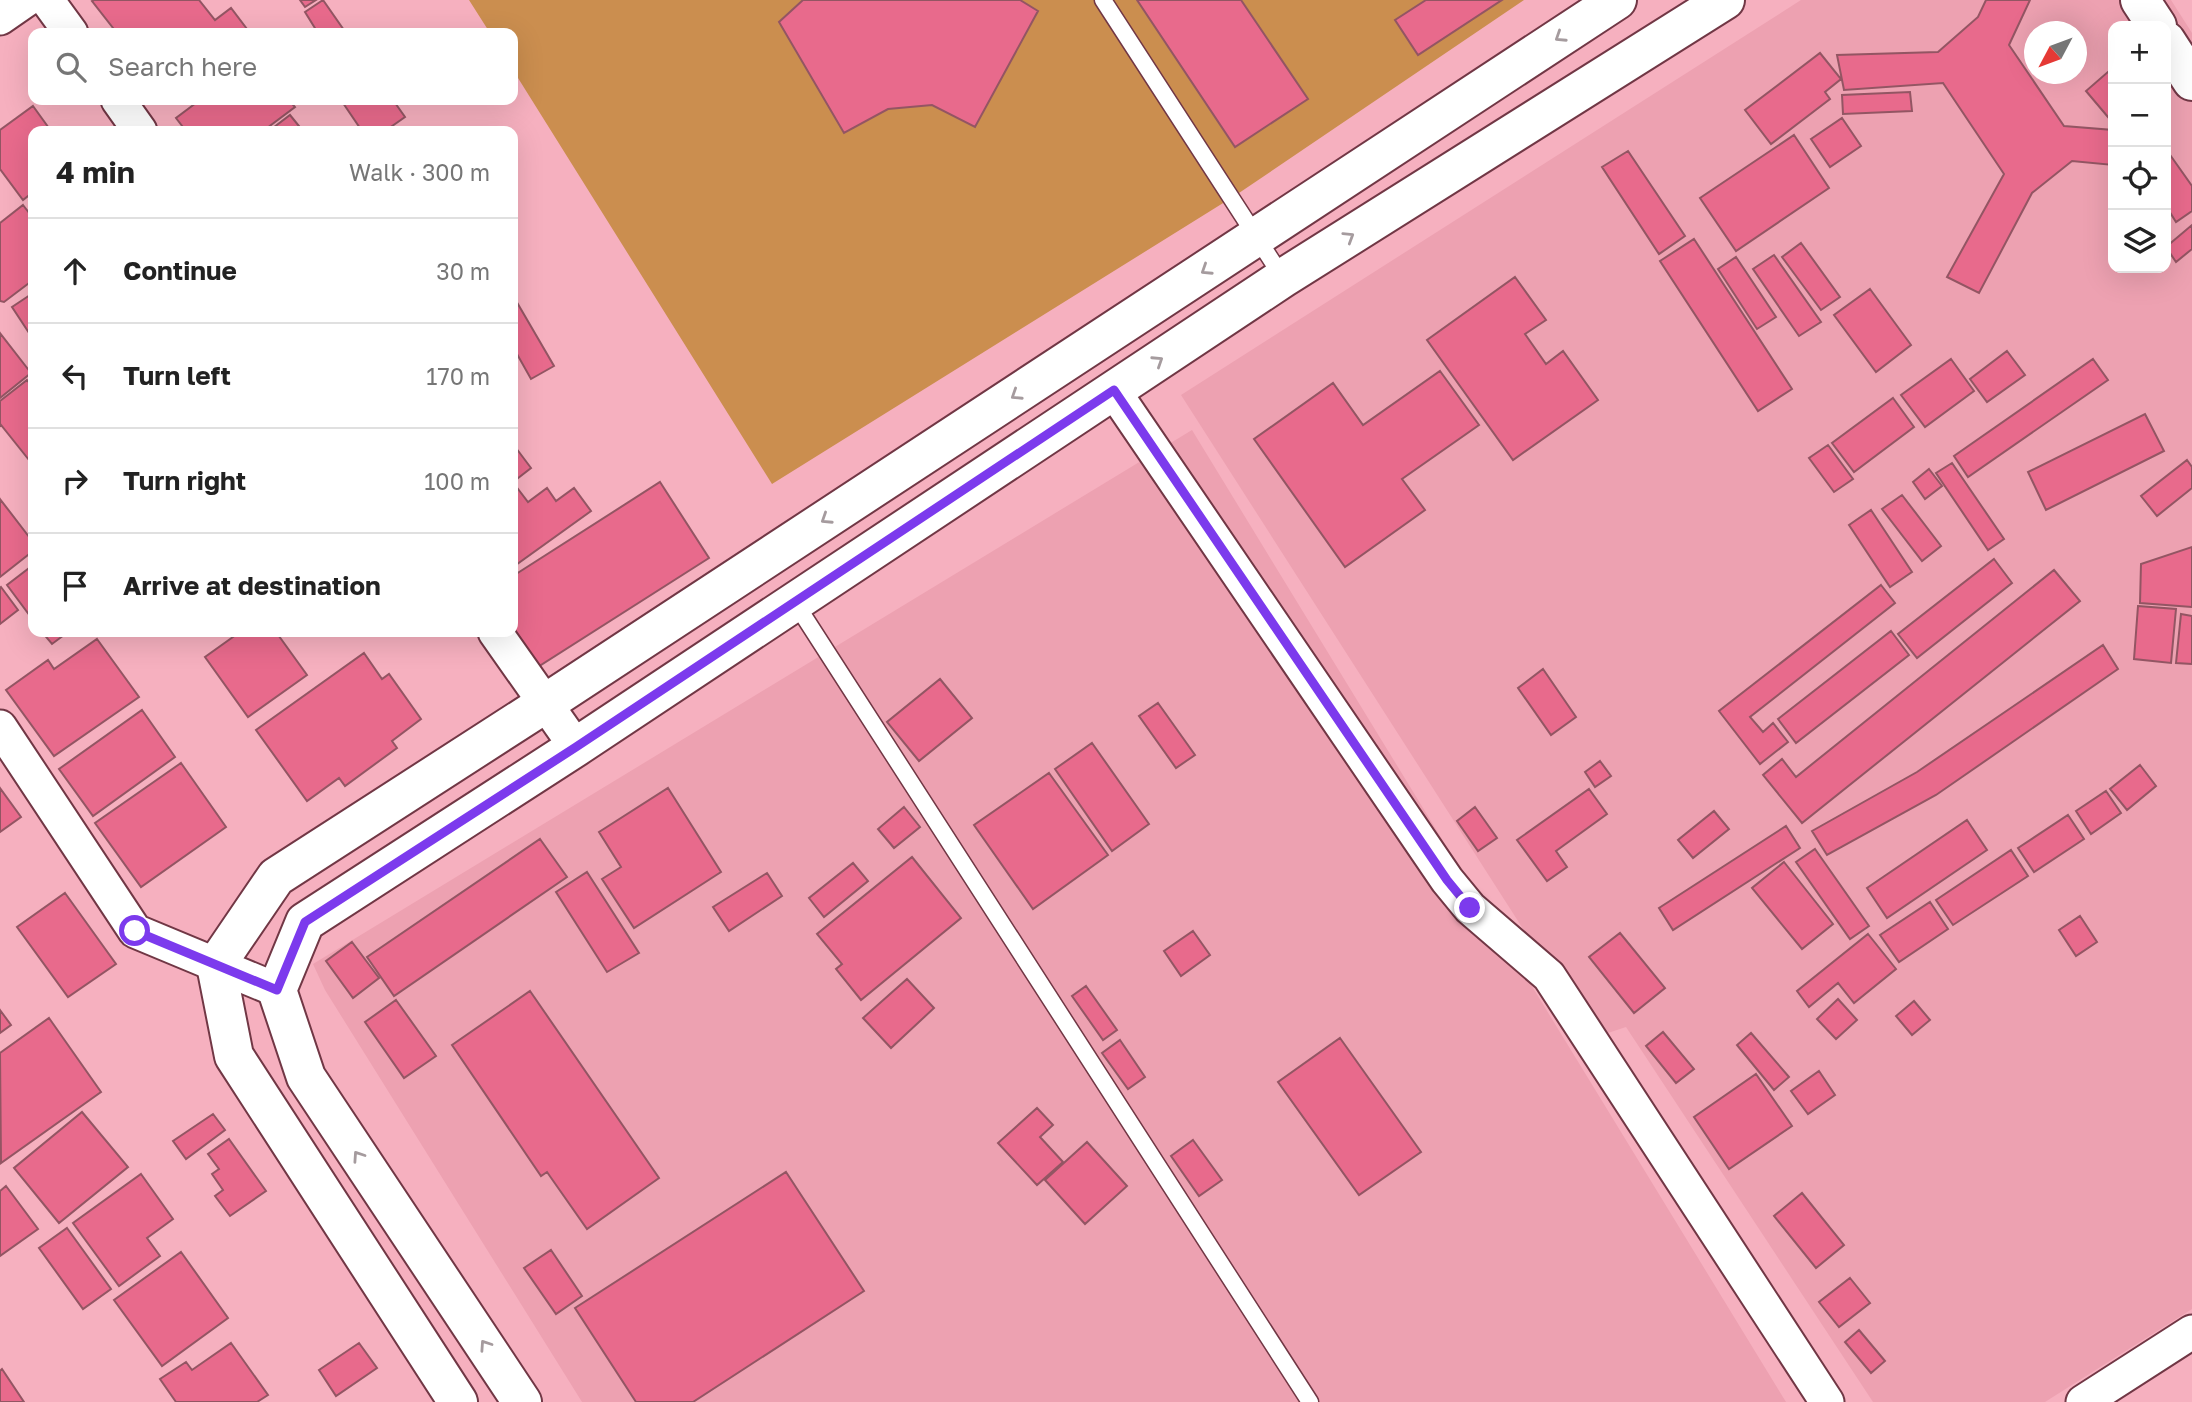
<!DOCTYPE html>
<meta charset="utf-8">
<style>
:root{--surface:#fff;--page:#f2f2f2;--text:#222;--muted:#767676;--line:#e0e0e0}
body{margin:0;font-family:"Golos Text",sans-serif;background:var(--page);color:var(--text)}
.controls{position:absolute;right:21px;top:21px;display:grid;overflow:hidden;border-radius:14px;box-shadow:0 7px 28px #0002}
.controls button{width:63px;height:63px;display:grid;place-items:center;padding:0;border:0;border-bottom:2px solid var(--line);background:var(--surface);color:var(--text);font:35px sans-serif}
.compass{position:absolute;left:2024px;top:21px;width:63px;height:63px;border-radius:50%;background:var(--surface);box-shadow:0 7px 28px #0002;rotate:229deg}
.stop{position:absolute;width:21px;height:21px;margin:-16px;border:5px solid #7c3aed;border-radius:50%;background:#fff}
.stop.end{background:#7c3aed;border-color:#fff;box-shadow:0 2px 7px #0008}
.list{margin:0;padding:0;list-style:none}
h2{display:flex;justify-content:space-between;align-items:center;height:91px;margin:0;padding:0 28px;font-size:30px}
h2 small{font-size:23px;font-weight:400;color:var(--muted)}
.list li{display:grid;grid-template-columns:46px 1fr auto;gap:21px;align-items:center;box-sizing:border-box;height:105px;padding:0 28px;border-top:2px solid var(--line)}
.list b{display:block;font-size:26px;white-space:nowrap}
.list em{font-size:23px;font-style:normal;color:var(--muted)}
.icon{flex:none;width:38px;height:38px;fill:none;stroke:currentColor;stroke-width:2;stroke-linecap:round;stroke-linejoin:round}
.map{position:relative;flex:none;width:2192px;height:1402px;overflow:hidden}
.search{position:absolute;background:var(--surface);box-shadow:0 7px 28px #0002;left:28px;top:28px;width:490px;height:77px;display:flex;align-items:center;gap:18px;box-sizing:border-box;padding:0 24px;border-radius:14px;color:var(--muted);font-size:26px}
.panel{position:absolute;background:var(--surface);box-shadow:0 7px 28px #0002;left:28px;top:126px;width:490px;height:511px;border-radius:14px}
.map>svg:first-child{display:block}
.built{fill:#eda1b1;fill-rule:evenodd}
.green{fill:#cb8e4f}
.building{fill:#e86a8c;stroke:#935563;stroke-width:2}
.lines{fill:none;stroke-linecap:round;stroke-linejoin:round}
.service-casing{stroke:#713745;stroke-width:19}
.minor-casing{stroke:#713745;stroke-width:37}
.tertiary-casing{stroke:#713745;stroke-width:42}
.service{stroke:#fff;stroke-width:16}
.minor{stroke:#fff;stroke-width:33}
.tertiary{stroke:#fff;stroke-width:38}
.oneway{stroke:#a59b9e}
.route{stroke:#7c3aed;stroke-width:9}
</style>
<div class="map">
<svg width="2192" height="1402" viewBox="0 0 2192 1402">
<rect width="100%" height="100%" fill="#f6b0bf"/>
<path class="built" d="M1801 0H2171L2192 33V1309L2045 1402H1873L1626 1027 1593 1038 1181 395ZM2113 26H2166V268H2113ZM2035 32H2076V74H2035Z
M1192 430 1786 1402H582L325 990 313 964Z"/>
<path class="green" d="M469 0H1524L1236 195 772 484 513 70V33H490Z"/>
<path class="building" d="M94 0H199L215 20 231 8 250 33H117L92 1Z
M300 0H316L305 7Z
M323 0 346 33H318L305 12Z
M803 0H1020L1038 11 975 127 932 105 888 109 844 133 779 22Z
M1137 0H1241L1308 99 1235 147Z
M1426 0H1502L1418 55 1395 20Z
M1986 0H2030L2009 45 2064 126 2113 130V165L2072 161 2032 193 1979 293 1947 277 2004 174 1943 83 1844 90 1837 55 1938 52 1978 17Z
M1820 53 1841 79 1825 92 1830 99 1771 144 1745 110Z
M2109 71 2113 75V123L2086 91Z
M1910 92 1912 111 1843 114 1842 95Z
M200 100H289L295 107 263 131H186L176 118Z
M341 100H393L405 117 385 131H362Z
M33 106 51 131H33V192L23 200 0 169V130Z
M290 115 303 131H269Z
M1842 118 1861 146 1830 167 1811 139Z
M1794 135 1829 188 1736 251 1700 198Z
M1628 151 1685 236 1659 254 1602 167Z
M2168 152 2192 186V211L2176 222 2166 206V153Z
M23 205 33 218V280L4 302 0 301V223Z
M2192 225V249L2176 262 2166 247Z
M1694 239 1792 389 1758 411 1660 261Z
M1801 243 1840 297 1821 310 1782 257Z
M1774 255 1821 322 1799 336 1753 269Z
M1736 257 1776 317 1757 329 1718 269Z
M1515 277 1546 320 1525 334 1546 364 1563 351 1598 400 1513 460 1427 340Z
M1870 289 1911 345 1876 372 1834 315Z
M33 293V339L12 307Z
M515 299 554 366 531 379 513 347V300Z
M0 333 31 373 0 398Z
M2007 351 2025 375 1987 402 1970 379Z
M1951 359 1974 391 1925 427 1901 395Z
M2093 359 2108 380 1968 477 1954 456Z
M1440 371 1479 425 1402 479 1425 510 1345 567 1254 439 1333 383 1363 425Z
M27 380 33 388V465L1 425 0 426V401Z
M1893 398 1914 427 1854 472 1832 443Z
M2145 414 2164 451 2046 510 2028 472Z
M513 444 531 468 513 482Z
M1828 445 1853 479 1834 492 1809 458Z
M2187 460 2192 467V488L2157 516 2141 496Z
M1952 463 2004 539 1988 550 1936 473Z
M1929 469 1942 486 1925 499 1913 482Z
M660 482 709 558 533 670 513 632V576Z
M515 485 528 502 547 488 556 501 574 488 591 511 513 567V487Z
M1902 495 1941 546 1922 561 1882 509Z
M0 499 33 542V551L0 577Z
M1871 510 1912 572 1890 587 1849 525Z
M2192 547V607L2140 603 2141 564Z
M1994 559 2012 583 1917 658 1898 634Z
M33 565V620L7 585Z
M2054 570 2080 601 1802 823 1763 775 1782 759 1796 777Z
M1881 585 1895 603 1750 717 1763 732 1773 723 1788 742 1760 764 1719 711Z
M1 587 18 610 0 624V588Z
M2138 606 2176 609 2171 663 2134 659Z
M2181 614 2192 616V664L2176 663Z
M1891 631 1909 655 1796 743 1778 719Z
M42 632H68L52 644Z
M240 632H276L307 675 248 717 205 657Z
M97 639 139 697 54 756 6 690 48 660 54 669Z
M2103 645 2118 669 1936 795 1827 855 1812 831 1917 772Z
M364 653 382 679 389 674 421 719 392 741 397 748 345 786 339 778 307 801 256 730Z
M1543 669 1576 717 1551 735 1518 688Z
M940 679 972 718 919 761 887 722Z
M1158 703 1195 755 1176 768 1139 716Z
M142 710 175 757 93 816 59 769Z
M1092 743 1149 824 1112 851 1055 769Z
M1600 761 1611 776 1595 787 1585 772Z
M181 763 226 827 141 887 95 823Z
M2140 765 2156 786 2127 810 2110 789Z
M1049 773 1108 855 1033 909 974 825Z
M0 788 21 817 0 832Z
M668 788 721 872 634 928 602 879 621 867 599 832Z
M1589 789 1607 814 1556 851 1567 867 1547 881 1517 840Z
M2106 791 2121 813 2091 834 2076 811Z
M904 807 920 827 894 848 878 829Z
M1475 807 1497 838 1478 851 1457 821Z
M1714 811 1729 829 1693 858 1678 840Z
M2068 815 2084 839 2034 872 2018 848Z
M1967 820 1987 850 1887 918 1867 888Z
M1786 826 1800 848 1673 930 1659 908Z
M540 839 567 877 394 996 367 957Z
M1815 849 1869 926 1850 939 1796 862Z
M2011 850 2028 876 1953 925 1936 900Z
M912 857 961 918 861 1000 836 969 842 964 817 934Z
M1784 862 1833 924 1802 949 1752 888Z
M853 863 868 881 824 917 809 898Z
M587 872 639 953 607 972 556 892Z
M767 873 782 896 729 931 713 907Z
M65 893 116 964 68 997 17 927Z
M1930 902 1948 929 1899 962 1880 935Z
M2080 916 2097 942 2076 956 2059 930Z
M1193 931 1210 955 1181 976 1164 951Z
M1620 933 1665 988 1634 1013 1589 957Z
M1868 934 1896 969 1854 1003 1838 983 1809 1007 1797 991Z
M352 942 379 978 353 998 326 961Z
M907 979 934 1008 891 1048 863 1018Z
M1086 986 1117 1030 1103 1040 1072 996Z
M530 991 659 1178 587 1229 547 1172 541 1176 452 1045Z
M1838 999 1857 1020 1836 1039 1817 1019Z
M396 1000 436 1056 404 1078 365 1022Z
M1914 1001 1930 1020 1912 1035 1896 1016Z
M0 1010 11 1025 0 1033Z
M49 1018 101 1092 1 1163 0 1053Z
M1663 1032 1694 1069 1676 1083 1646 1046Z
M1751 1033 1789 1077 1774 1090 1737 1045Z
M1340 1038 1421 1152 1359 1195 1278 1082Z
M1120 1040 1145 1077 1128 1089 1102 1053Z
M1819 1071 1835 1095 1808 1114 1791 1091Z
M1756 1074 1792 1126 1729 1169 1694 1117Z
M1037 1108 1053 1125 1040 1137 1063 1162 1037 1185 998 1143Z
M82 1112 128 1167 59 1223 14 1168Z
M213 1114 225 1130 186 1159 173 1141Z
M229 1139 266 1191 230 1216 215 1196 223 1190 212 1174 219 1169 208 1154Z
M1193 1140 1222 1180 1199 1196 1171 1156Z
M1087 1142 1127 1186 1085 1224 1045 1180Z
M786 1172 864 1291 693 1402H636L575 1308Z
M141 1174 173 1219 147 1238 160 1256 119 1286 73 1223Z
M6 1186 38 1229 0 1256V1191Z
M1802 1193 1844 1245 1816 1268 1774 1216Z
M67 1228 111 1289 83 1309 39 1248Z
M551 1250 582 1296 556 1314 524 1268Z
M181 1252 228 1318 162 1366 114 1300Z
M1850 1278 1870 1303 1839 1327 1819 1302Z
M1859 1330 1885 1361 1871 1373 1845 1342Z
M231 1343 268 1395 257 1402H176L160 1379 186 1362 192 1370Z
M359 1343 377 1368 336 1396 319 1370Z
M2 1369 24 1402H0V1371Z"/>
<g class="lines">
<g class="service-casing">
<path id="service" d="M1103 0 1283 278
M794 601 1310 1402"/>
</g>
<g class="minor-casing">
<path id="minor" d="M47 0 71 33
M0 18 26 0
M118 100 140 131
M1113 390 1447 880 1470 908 1549 976 1827 1402
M495 632 576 747
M0 727 135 931 277 990
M2083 1402 2192 1332"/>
</g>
<g class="tertiary-casing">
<path id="tertiary" d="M2140 0 2157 26
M2166 41 2192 81
M458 1402 234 1056 216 965 276 877 546 703 1617 0
M522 1402 306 1077 277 990 305 922 576 747 1283 278 1725 0"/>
</g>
<use href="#service" class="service"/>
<use href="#minor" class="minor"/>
<use href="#tertiary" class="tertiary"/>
</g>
<defs><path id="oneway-chevron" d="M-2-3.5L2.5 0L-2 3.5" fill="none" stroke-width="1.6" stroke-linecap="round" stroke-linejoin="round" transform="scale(1.75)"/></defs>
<g class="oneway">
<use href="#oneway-chevron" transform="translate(1560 37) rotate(147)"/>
<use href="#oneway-chevron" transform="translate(1349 237) rotate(-32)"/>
<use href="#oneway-chevron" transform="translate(1206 270) rotate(147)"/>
<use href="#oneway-chevron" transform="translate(1158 361) rotate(-33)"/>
<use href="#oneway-chevron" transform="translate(1016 395) rotate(147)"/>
<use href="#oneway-chevron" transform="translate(826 519) rotate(147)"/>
<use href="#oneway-chevron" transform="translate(358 1156) rotate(-124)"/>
<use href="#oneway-chevron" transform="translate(485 1345) rotate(-124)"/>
</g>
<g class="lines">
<path class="route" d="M135 931 277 990 305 922 576 747 1114 390 1447 880 1470 908"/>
</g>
</svg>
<div class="controls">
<button>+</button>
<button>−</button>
<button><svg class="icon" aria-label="locate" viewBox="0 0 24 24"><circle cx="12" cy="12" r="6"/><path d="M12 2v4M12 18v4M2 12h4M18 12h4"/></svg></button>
<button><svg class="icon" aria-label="layers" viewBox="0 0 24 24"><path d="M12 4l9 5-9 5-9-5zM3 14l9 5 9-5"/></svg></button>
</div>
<svg class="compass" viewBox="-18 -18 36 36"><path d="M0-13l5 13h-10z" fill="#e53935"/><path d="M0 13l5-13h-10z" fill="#767676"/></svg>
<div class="stop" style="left:135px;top:931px"></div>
<div class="stop end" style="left:1470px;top:908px"></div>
<div class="search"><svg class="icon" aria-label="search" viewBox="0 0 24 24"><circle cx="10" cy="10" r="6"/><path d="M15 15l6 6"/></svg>Search here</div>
<section class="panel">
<h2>4 min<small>Walk · 300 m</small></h2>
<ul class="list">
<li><svg class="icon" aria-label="ahead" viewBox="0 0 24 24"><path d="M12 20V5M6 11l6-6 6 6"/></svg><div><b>Continue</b></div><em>30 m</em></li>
<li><svg class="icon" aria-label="left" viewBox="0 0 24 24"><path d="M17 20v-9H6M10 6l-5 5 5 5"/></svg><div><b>Turn left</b></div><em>170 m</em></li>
<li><svg class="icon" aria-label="right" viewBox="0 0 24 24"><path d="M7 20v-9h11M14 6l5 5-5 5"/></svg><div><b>Turn right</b></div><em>100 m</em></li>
<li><svg class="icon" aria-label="arrive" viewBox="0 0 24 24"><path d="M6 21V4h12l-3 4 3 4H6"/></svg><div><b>Arrive at destination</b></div></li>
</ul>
</section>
</div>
